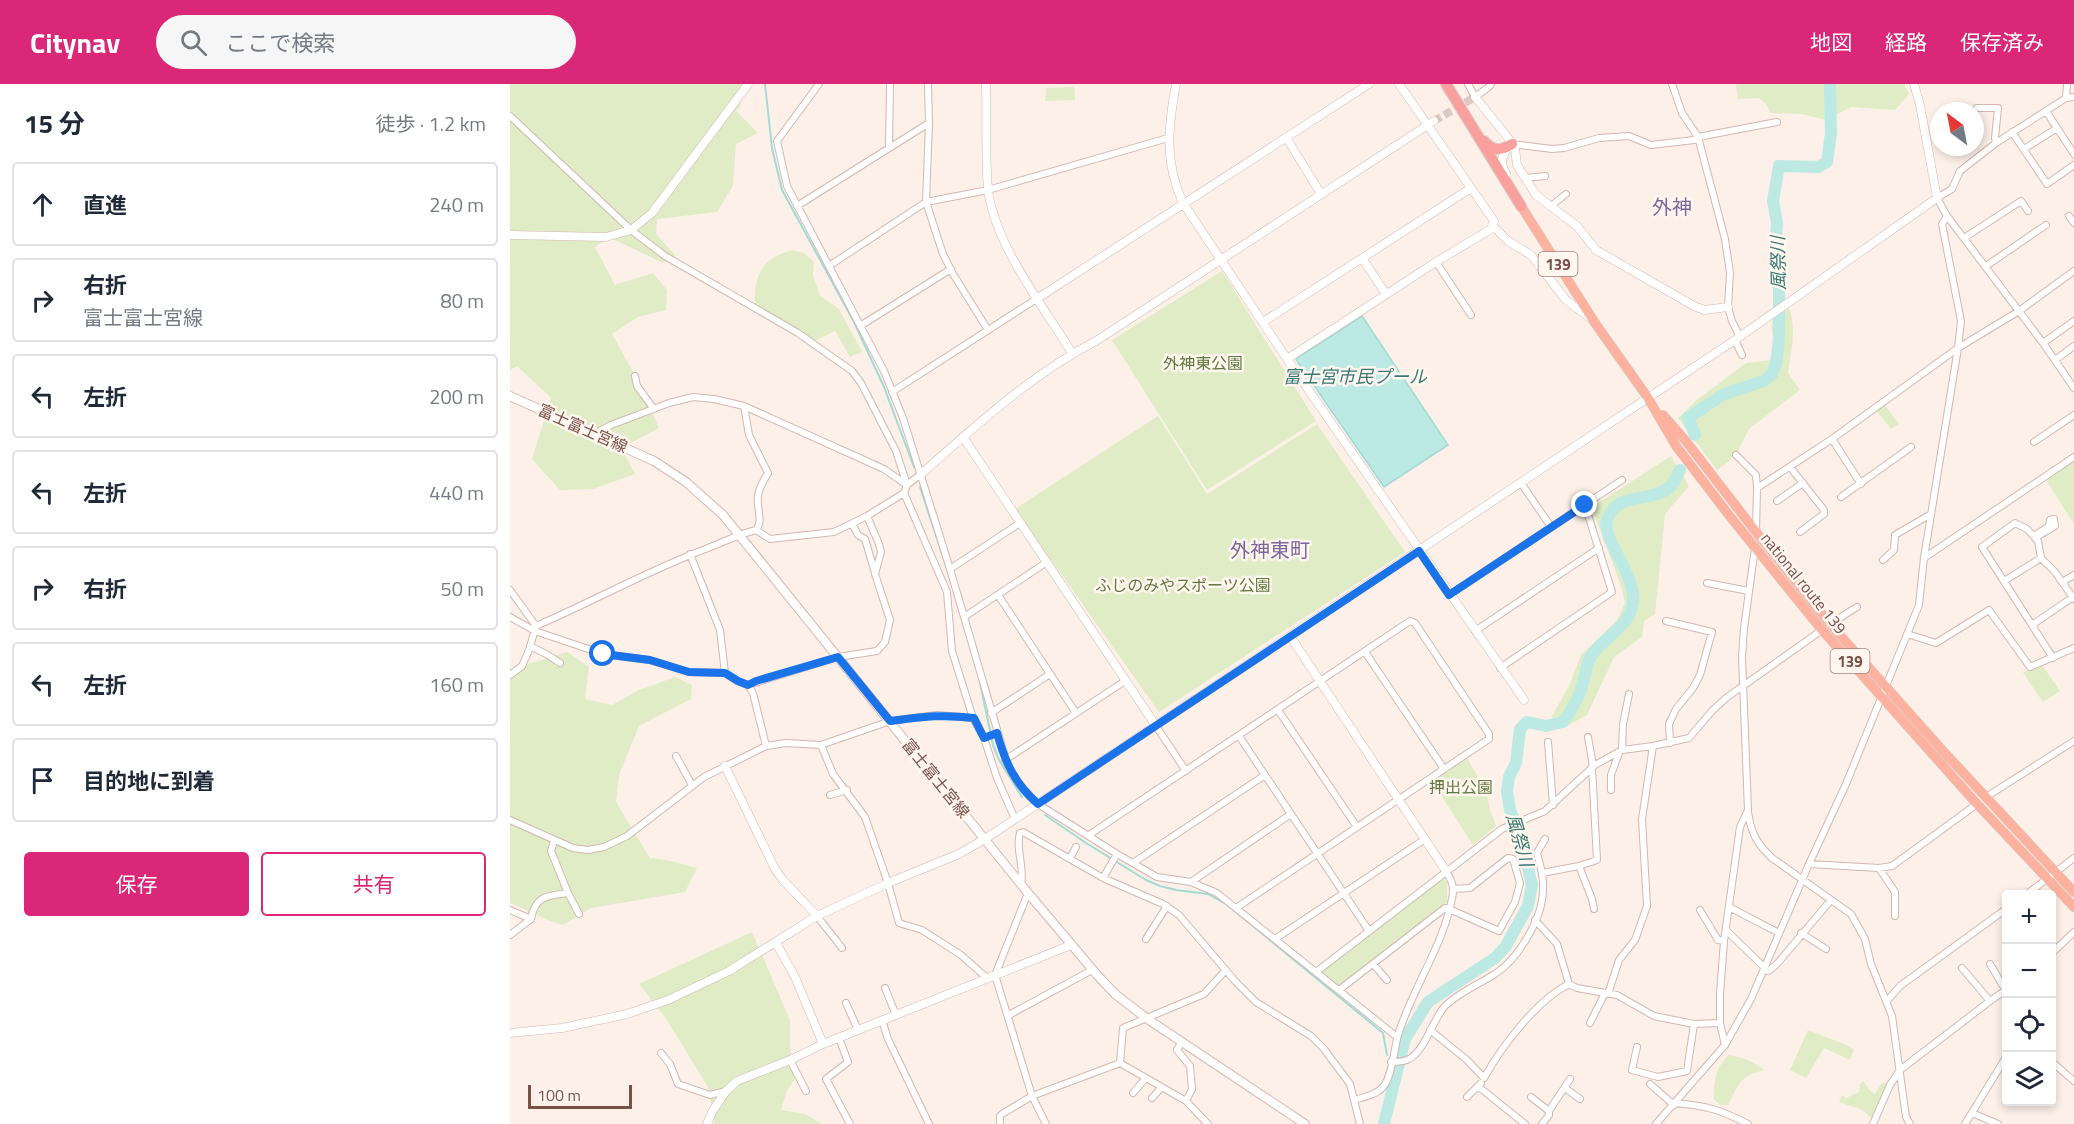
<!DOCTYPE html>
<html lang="ja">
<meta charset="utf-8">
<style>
:root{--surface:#fff;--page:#f6f6f7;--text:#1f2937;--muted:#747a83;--line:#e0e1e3;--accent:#db2777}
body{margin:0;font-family:"Titillium Web","Noto Sans JP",sans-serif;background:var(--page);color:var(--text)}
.controls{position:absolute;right:18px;bottom:18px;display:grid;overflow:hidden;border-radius:6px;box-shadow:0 3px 9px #0003}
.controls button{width:54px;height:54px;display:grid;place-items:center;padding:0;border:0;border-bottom:2px solid var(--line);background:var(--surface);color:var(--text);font:30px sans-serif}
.compass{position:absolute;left:1420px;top:18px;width:54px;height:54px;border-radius:50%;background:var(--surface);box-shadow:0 3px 9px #0003;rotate:328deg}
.scale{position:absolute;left:18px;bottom:15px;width:104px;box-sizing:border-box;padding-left:6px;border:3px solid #7a504b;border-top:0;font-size:16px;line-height:21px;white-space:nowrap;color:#7a504b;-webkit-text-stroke:4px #fff6f0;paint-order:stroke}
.stop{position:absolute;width:18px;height:18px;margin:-14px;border:4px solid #1a73e8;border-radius:50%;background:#fff}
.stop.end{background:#1a73e8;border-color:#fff;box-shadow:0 2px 6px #0008}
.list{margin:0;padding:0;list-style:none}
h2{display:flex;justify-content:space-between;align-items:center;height:78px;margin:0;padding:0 24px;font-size:26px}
h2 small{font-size:20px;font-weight:400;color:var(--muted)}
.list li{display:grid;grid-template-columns:39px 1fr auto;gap:18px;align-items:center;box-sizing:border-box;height:84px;margin:0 12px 12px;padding:0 12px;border:2px solid var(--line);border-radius:6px}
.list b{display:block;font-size:22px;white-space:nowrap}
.list p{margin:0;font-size:20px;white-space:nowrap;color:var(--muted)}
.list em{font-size:20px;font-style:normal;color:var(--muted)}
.actions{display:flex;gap:12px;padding:18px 24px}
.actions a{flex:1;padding:14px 0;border:2px solid var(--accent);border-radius:6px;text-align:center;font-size:21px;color:var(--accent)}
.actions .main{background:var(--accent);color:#fff}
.icon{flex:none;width:33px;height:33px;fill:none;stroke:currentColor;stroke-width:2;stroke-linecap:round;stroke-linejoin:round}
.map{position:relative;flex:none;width:1564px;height:1040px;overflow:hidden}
header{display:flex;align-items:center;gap:36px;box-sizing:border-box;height:84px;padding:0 30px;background:var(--accent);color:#fff}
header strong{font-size:28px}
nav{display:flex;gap:33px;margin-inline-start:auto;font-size:21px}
.search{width:420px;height:54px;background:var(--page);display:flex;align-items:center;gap:15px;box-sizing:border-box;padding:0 21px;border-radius:33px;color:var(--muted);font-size:22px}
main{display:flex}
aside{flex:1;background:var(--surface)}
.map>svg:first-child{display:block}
.green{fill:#dfecc6}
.water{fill:#bce9e4;stroke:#a1dbd6;stroke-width:1.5}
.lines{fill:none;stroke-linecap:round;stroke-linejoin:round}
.stream{stroke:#a1dbd6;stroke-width:2}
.river{stroke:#bce9e4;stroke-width:12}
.tertiary-tunnel{stroke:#dcc8c2;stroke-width:8;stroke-dasharray:8 4;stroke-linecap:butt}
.minor-casing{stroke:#d3b7b0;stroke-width:8}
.tertiary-casing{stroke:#d3b7b0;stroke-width:9}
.secondary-casing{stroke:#d8b8b0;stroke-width:10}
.trunk-casing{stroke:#dacecd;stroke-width:10}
.motorway-casing{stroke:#dacecd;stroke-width:12}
.minor{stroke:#fff;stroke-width:6}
.tertiary{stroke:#fff;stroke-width:8}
.secondary{stroke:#fff;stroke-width:8}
.trunk{stroke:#fcb29f;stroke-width:9}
.motorway{stroke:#f9a09e;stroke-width:10}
.route{stroke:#1a73e8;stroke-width:8}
.labels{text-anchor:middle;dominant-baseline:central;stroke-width:5;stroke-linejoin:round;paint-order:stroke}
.shield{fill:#fff6f0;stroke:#a2827c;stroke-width:1.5}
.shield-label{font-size:15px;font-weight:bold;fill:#7a504b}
.park-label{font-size:16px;fill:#5e7a3f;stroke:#fff6f0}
.street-label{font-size:16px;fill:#7a504b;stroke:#fff6f0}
.water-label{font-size:18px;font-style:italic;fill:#3a7873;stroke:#fff6f0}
.quarter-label{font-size:20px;fill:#7d679c;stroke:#fff6f0}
</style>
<header>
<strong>Citynav</strong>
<div class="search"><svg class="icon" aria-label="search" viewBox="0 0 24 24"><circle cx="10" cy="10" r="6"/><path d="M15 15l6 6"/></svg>ここで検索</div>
<nav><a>地図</a><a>経路</a><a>保存済み</a></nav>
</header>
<main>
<aside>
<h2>15 分<small>徒歩 · 1.2 km</small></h2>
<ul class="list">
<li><svg class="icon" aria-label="ahead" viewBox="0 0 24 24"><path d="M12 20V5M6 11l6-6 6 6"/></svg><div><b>直進</b></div><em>240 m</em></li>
<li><svg class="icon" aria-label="right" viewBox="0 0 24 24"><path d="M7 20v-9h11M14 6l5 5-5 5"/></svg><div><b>右折</b><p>富士富士宮線</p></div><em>80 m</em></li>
<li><svg class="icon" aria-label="left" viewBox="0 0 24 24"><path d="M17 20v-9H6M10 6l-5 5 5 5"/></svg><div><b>左折</b></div><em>200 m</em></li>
<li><svg class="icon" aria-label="left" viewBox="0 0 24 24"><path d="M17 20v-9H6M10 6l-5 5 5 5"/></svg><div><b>左折</b></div><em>440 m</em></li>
<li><svg class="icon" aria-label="right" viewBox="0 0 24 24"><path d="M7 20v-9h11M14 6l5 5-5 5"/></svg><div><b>右折</b></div><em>50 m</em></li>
<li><svg class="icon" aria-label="left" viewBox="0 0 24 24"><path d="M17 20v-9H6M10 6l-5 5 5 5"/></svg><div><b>左折</b></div><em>160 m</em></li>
<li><svg class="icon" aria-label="arrive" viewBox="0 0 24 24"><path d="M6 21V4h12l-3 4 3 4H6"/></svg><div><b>目的地に到着</b></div></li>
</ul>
<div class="actions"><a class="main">保存</a><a>共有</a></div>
</aside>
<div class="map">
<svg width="1564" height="1040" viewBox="0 0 1564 1040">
<rect width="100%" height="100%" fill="#fdf0e9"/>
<path class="green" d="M0 0H234L230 24 226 27 248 49 226 60 223 102 207 128 147 135 146 150 165 171 153 179 99 153 85 163 105 201 143 189 157 206 156 226 128 233 102 250 129 299 149 344 111 364 125 390 83 405 50 406 22 375 41 314 7 282 0 286Z
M1226 0H1394L1399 10 1385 26 1341 23 1316 36 1292 30 1260 29 1257 21 1249 14 1228 15Z
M564 3 565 16 535 17 536 4Z
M282 166 294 169 304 178 303 191 310 212 329 225 352 268 340 273 325 247 305 257 245 220C244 204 247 186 260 176 266 171 275 169 282 166Z
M712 187 806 337 697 406 602 256Z
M1279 224C1287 246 1281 267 1278 289L1290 306 1239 345 1228 367 1218 378 1207 386 1168 334 1187 316 1236 279 1262 276C1267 257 1260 253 1262 236Z
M1374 320 1389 340 1381 345 1366 326Z
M648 332 697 410 807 340 895 468 649 628 505 425Z
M1161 372 1179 402 1155 430 1145 530 1134 537 1132 553 1104 573 1077 631 1059 641 1047 644 1042 632 1059 602 1071 571 1107 536 1115 519 1111 502 1082 423Z
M1564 377V440L1536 396Z
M57 568 79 583 75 615 102 621 129 606 165 593 182 601 181 615 129 642 109 691 106 718 140 774 157 776 187 784 175 808 81 824 53 841C34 836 19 826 0 819V592L12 582Z
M1532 581 1550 607 1533 618 1513 589 1520 585Z
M957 674 976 706 980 726 986 742 963 761 922 697Z
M932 794 937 798V818L829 902 812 888Z
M242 848 280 936V964L286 993 277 1007 271 1026 295 1030 312 1040H205L198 1003 155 933 129 900Z
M1298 946 1339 962 1344 966 1340 976 1314 964 1296 994 1280 986Z
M1218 971C1232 973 1243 977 1254 986 1228 993 1230 1000 1218 1021H1210L1204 1015C1204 995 1205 986 1218 971Z
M1353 997 1361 1008 1365 1010 1371 1000 1375 999 1379 1003 1362 1034 1352 1026 1329 1018 1332 1011 1336 1014 1349 1008 1350 1000Z"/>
<path class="water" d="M852 232 938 361 874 403 787 277V274Z"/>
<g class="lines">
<path class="stream" d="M255 0 262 64 272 106 344 238 374 303 404 383
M410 403 441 497
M468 589 483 661 489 676 512 713
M535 731 576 759 636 796 650 802 666 806 698 810 716 820 873 949 877 971
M884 983 888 991"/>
<path class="river" d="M1185 351 1178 334 1214 310 1254 297 1262 290 1266 280 1269 254V206L1265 173 1267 139 1263 117 1269 82 1308 83 1317 78 1321 49 1320 0
M874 1040 895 955 918 918 985 874 996 862 1018 822 1022 801 1011 752 1000 726 997 707 999 693 1006 679 1010 645 1017 638 1036 642 1053 638C1061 627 1069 615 1072 602 1076 590 1076 577 1084 568 1098 551 1120 542 1123 518 1126 491 1092 456 1097 437 1105 406 1143 420 1161 402 1165 398 1167 391 1170 386"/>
<path class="tertiary-tunnel" d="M924 37 965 13"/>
<g class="minor-casing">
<path id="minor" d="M309 0 267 57 277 102 374 287 393 334 440 485 498 683 508 699 528 720 607 770 647 793 681 798 707 809 887 953
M418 0 419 39 416 118 433 170 443 190 478 246
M958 0 965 13 980 2 981 0
M1162 0 1172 29 1188 53 1215 155 1220 189 1218 223 1222 237 1230 253
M1564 13 1556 14 1486 59 1450 87 1442 105 1427 114 1437 132 1533 259 1564 304
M1556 14 1557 0
M1467 24H1488L1485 54 1486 59
M1536 27 1564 70
M0 32 121 146 155 172 288 249 342 287 351 299 386 367 397 401 394 409 357 432 324 448 260 455 246 446
M1502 48 1537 100 1564 81
M1002 60 1042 65 1054 64 1089 54 1119 52 1141 61 1184 56 1188 53 1267 38
M379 64 380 0
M1514 65 1547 44
M1015 94 1035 92
M287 122 419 39
M1041 122 1056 110
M1559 132 1564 139
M1454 154 1511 117 1518 127
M926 178 961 231
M319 182 416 118 478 106 658 54
M1476 182 1536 141
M350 242 441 185
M1225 256 1232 271
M1533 259 1564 237
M1545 276 1564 262
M125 292 127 302 144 325
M382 308 528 214
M84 350 101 341 159 319 183 313 204 315 234 322 374 385 397 401 411 390
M1322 355 1351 400
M1524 358 1564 331
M1226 371 1246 391 1247 404
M1280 383 1314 426V430L1290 448
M1011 399 1041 443
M394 409 437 508 442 567 463 634 474 654 487 694 505 735
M1331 413 1401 363
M1267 417 1293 399
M342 440 348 451 355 455 365 489
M1246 448 1247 404 1322 355 1448 264 1509 227 1564 187
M1524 452 1539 442 1540 436 1544 435 1545 442 1525 454
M180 470 210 546 215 589 227 597 238 601 243 609 256 662
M1414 474 1564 373
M1373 476 1384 466 1385 451 1421 430
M440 485 510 439
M1494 497 1531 474
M1552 498 1564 491
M1197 499 1239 507
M0 506 26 542
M488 511 566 629
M939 511 1112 396
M0 533 25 547 93 570 139 576 179 588 215 589
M454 533 537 478
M1156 537 1202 548 1190 591 1183 604 1166 625 1159 640 1160 659
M1320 540 1347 523
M1522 541 1563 513
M965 547 1089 464
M1397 550 1426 559 1479 526 1520 583 1564 564
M20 562 38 571 50 579
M855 568 934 685
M1543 574 1472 463 1505 439 1517 445 1528 457 1531 474 1545 488 1564 515
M990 584 1102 508 1075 421
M0 591 12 582 19 566 26 542C84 517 139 486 198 464 214 458 229 450 246 446 254 437 246 424 248 412 249 403 254 396 258 389L239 351 234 322
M238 601 328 573 367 567 375 558 380 536 365 490 371 468 369 460 357 432
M768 626 847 743
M481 629 540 590
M646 642 676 687
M729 652 859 847
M1078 653 1083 682
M1038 658 1043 721
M311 661 323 690 355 733 378 799 389 839 412 846 451 871 477 894
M1112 666 1113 640 1119 610
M166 672 182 701
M495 676 615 597
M1101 706V691L1109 669
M320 711 337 706
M1476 713 1564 657
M1238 728C1241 749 1247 760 1262 774L1341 830 1355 855 1361 880 1382 932 1396 1033 1400 1040
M0 736 63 764 78 766 94 763 117 752 194 693 256 662 276 659 311 661 380 637 427 631 463 634
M579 751 900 537 905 539 979 650V655L726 824
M560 774 566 763
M623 779 755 691
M1299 780 1369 784 1382 782 1467 720
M1069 782 1082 815 1084 825
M1369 784 1385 808V832
M1032 789 1069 782 1087 776 1082 683
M593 794 607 770
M681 798 781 730
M511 800C515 783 505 765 510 749L513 748 593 794 653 820 669 831 725 897 746 918 801 952 814 965 840 1000 850 1040
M58 809 69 830
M518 809 485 891 522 1012 536 1040
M1517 810 1564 774
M1219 823 1269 849
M0 826 21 835 0 851
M1190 826 1208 856 1214 857
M307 832 332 864
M21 835C25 811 38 812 58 809L41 767 44 757
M1025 836 1047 860 1059 900 1067 904 1107 911 1144 932 1184 940 1210 939
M1216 846 1258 887 1266 881 1321 816
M1291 849 1316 865
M636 855 657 822
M765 855 915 755
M1542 869 1564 848
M863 880 877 896
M1480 880 1496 907
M1452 884 1480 917
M806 888 992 745 1035 727 1085 681 1112 666 1143 662 1179 654 1202 627 1216 614 1312 546
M375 904 386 931
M829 906 935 824 939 825 989 847 1005 818 1010 799 1003 775 998 774 960 804 943 805
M1098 910 1109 876 1125 856 1137 822 1132 735 1143 662
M1377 917 1390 902 1496 825
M336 919 348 946
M499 931 582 886
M372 936 378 955 419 1040
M1080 939 1095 909
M920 946 957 976 974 994C992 962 1027 916 1059 900
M329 954 338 978 316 995 340 1040
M1215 961 1210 939V910L1214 857 1230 743 1238 726 1232 573 1234 544 1245 464
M1127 963 1122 986 1148 993 1177 987 1184 940
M151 969 160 980 168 1000 200 1011 216 1007
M280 976 296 1007
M881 978C887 978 894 978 899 975 915 967 923 935 935 922 948 909 969 900 985 890 1009 874 1033 834 1033 805 1034 792 1030 781 1027 769L1035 755
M1542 978 1564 997
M610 979 676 1017 682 1005 680 982 667 966 672 957
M1140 1000 1164 1021
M969 1003 1015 1040
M1055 1004 1070 1015
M623 1009 636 994
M957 1013 971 999
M1021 1013 1039 1027V1031L1032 1040
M642 1014 652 1003
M844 1016C854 1013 866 1011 873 1003 882 993 884 965 888 951 903 902 935 860 943 809 944 801 940 794 936 787
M676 1017 698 1040
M1165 1019C1197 1022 1209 1025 1238 1040
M1039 1027 1060 995
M1462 1029 1488 1040
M490 1040V1032L492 1030 522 1012 610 979 613 944 694 910 716 886
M1146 1040 1215 961 1241 915 1299 780 1336 700 1409 521 1414 474 1448 264 1451 237 1432 140 1437 132
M1363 1040 1380 1001 1390 986 1480 917 1496 906
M1455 1040 1496 973"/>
</g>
<g class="tertiary-casing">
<path id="tertiary" d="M476 0C477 35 475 71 478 106 485 161 533 222 562 269
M666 0C658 44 654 77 673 119L777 275 1014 616
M965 13 999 55 1005 65 1007 81 1026 111 1067 142 1086 166 1184 222 1194 226 1218 223
M776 53 811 110
M996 90C990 79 991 72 999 63
M983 142 998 157 1021 171 1056 216 1080 234
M0 151 96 153 121 146 142 129 238 0
M852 174 876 210
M528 214 859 0
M753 238 961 104
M777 275 926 178 981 145 984 137 889 0
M453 353 646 642
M411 390C466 342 520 291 586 257L924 37
M780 552 936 787
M215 682 265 785 273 796 307 832
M266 859 285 893 313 960
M0 949 52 944 117 930 158 916 219 887 307 832 378 799 449 770 475 755 1225 256 1427 114 1410 21 1404 0
M197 1040 202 1028 216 1007 227 997 280 976 313 960 561 861"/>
</g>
<g class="secondary-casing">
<path id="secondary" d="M0 312 144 377 176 398 213 431 518 809 588 892 605 910 636 934 795 1040"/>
</g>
<g class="trunk-casing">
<path id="trunk" d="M1011 122 1085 239 1138 314 1166 362 1222 435 1312 546 1467 720 1564 823
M1153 331 1175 356 1246 448 1320 540 1433 667 1564 808"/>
</g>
<g class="motorway-casing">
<path id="motorway" d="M936 0 1011 122
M974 57C983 67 991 67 1002 60"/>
</g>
<use href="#minor" class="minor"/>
<use href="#tertiary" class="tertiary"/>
<use href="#secondary" class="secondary"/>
<use href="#trunk" class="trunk"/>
<use href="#motorway" class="motorway"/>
</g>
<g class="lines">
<path class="route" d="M93 570 140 576 179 588 215 589 228 597 238 601 246 597 328 573 380 637C412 633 431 630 464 634L474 654 487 649C495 678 505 700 528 720L909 467 939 511 1075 421"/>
</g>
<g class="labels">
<g class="shield">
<rect x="1028.5" y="168" width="39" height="24" rx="4.5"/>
<rect x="1320.5" y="565" width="39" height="24" rx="4.5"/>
</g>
<g class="shield-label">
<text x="1048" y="180">139</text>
<text x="1340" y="577">139</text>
</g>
<g class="park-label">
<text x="693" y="279">外神東公園</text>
<text x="673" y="501">ふじのみやスポーツ公園</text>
<text x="951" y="703">押出公園</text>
</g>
<g class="street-label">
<text transform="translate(73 344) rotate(24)">富士富士宮線</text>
<text transform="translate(1294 499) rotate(51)">national route 139</text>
<text transform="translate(426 694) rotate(51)">富士富士宮線</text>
</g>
<g class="water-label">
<text transform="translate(1268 179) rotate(-91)">風祭川</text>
<text x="845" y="292">富士宮市民プール</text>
<text transform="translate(1010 756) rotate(74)">風祭川</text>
</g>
<g class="quarter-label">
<text x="1162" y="122">外神</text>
<text x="760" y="465">外神東町</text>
</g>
</g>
</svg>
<div class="controls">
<button>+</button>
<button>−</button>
<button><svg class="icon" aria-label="locate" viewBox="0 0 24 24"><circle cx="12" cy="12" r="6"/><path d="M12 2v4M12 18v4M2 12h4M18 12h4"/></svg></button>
<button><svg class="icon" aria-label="layers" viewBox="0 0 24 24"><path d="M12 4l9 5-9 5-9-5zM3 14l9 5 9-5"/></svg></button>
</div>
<svg class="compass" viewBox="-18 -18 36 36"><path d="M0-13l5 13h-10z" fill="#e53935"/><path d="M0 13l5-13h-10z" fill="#747a83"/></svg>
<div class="scale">100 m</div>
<div class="stop" style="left:93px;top:570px"></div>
<div class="stop end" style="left:1075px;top:421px"></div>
</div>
</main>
